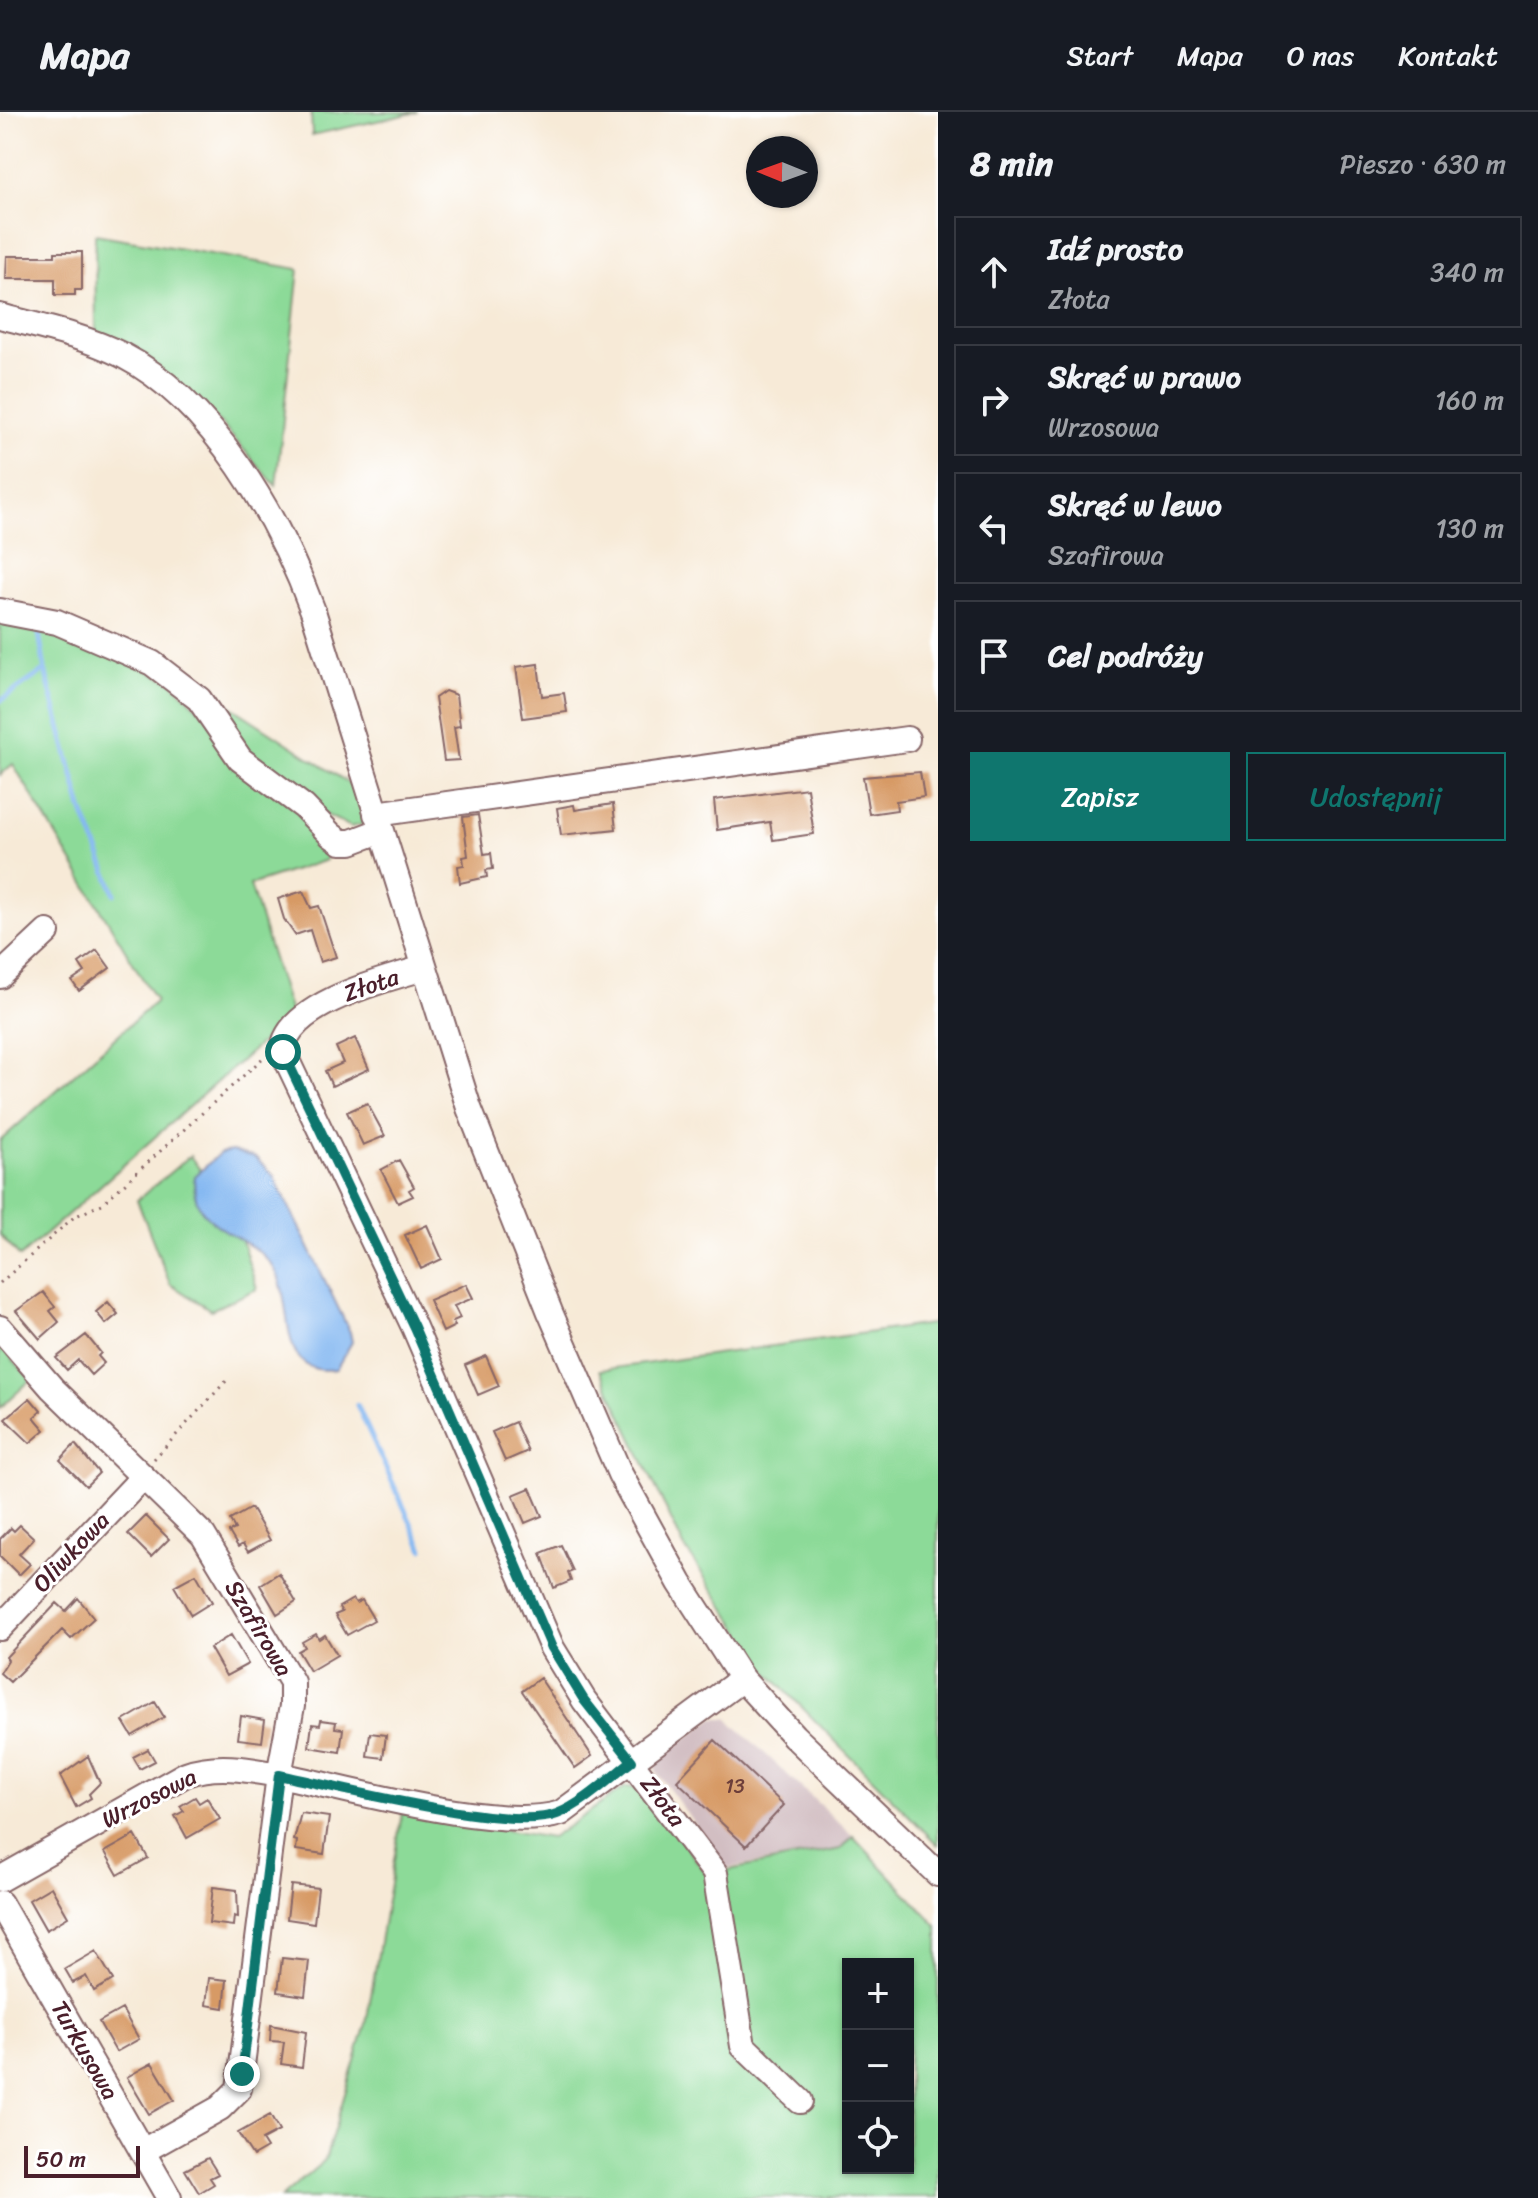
<!DOCTYPE html>
<html lang="pl">
<meta charset="utf-8">
<style>
:root{--surface:#171b24;--page:#242831;--text:#f1f3f6;--muted:#9ea1a6;--line:#363941;--accent:#0f766e}
body{margin:0;font-family:Sriracha,sans-serif;background:var(--page);color:var(--text)}
.controls{position:absolute;right:24px;bottom:24px;display:grid;overflow:hidden;border-radius:0px;box-shadow:0 2px 6px #0004}
.controls button{width:72px;height:72px;display:grid;place-items:center;padding:0;border:0;border-bottom:2px solid var(--line);background:var(--surface);color:var(--text);font:40px sans-serif}
.compass{position:absolute;left:746px;top:24px;width:72px;height:72px;border-radius:50%;background:var(--surface);box-shadow:0 2px 6px #0004;rotate:271deg}
.scale{position:absolute;left:24px;bottom:20px;width:116px;box-sizing:border-box;padding-left:8px;border:4px solid #4a1f2b;border-top:0;font-size:22px;line-height:28px;white-space:nowrap;color:#4a1f2b;-webkit-text-stroke:6px #fff;paint-order:stroke}
.stop{position:absolute;width:24px;height:24px;margin:-18px;border:6px solid #0f766e;border-radius:50%;background:#fff}
.stop.end{background:#0f766e;border-color:#fff;box-shadow:0 2px 8px #0008}
.list{margin:0;padding:0;list-style:none}
h2{display:flex;justify-content:space-between;align-items:center;height:104px;margin:0;padding:0 32px;font-size:34px}
h2 small{font-size:26px;font-weight:400;color:var(--muted)}
.list li{display:grid;grid-template-columns:52px 1fr auto;gap:24px;align-items:center;box-sizing:border-box;height:112px;margin:0 16px 16px;padding:0 16px;border:2px solid var(--line);border-radius:0px}
.list b{display:block;font-size:30px;white-space:nowrap}
.list p{margin:0;font-size:26px;white-space:nowrap;color:var(--muted)}
.list em{font-size:26px;font-style:normal;color:var(--muted)}
.actions{display:flex;gap:16px;padding:24px 32px}
.actions a{flex:1;padding:18px 0;border:2px solid var(--accent);border-radius:0px;text-align:center;font-size:28px;color:var(--accent)}
.actions .main{background:var(--accent);color:#fff}
.icon{flex:none;width:44px;height:44px;fill:none;stroke:currentColor;stroke-width:2;stroke-linecap:round;stroke-linejoin:round}
.map{position:relative;flex:none;width:938px;height:2086px;overflow:hidden}
header{display:flex;align-items:center;gap:48px;box-sizing:border-box;height:112px;padding:0 40px;background:var(--surface);border-bottom:2px solid var(--line)}
header strong{font-size:38px}
nav{display:flex;gap:44px;margin-inline-start:auto;font-size:28px}
main{display:flex}
aside{flex:1;background:var(--surface)}
.map>svg:first-child{display:block}
.industrial{fill:#d2bec2}
.green{fill:#8cda98;stroke:#6b7c62;stroke-width:2;fill-rule:evenodd}
.water{fill:#83b7f1;stroke:#666b8e;stroke-width:2}
.lines{fill:none;stroke-linecap:round;stroke-linejoin:round}
.stream{stroke:#83b7f1;stroke-width:5}
.building{fill:#d79a65}
.minor-casing{stroke:#876667;stroke-width:28}
.path{stroke:#876667;stroke-width:3;stroke-dasharray:2 6;stroke-linecap:butt}
.minor{stroke:#fff;stroke-width:24}
.route{stroke:#0f766e;stroke-width:10}
.labels{text-anchor:middle;dominant-baseline:central;stroke-width:6;stroke-linejoin:round;paint-order:stroke}
.number-label{font-size:20px;fill:#6d3e3a}
.street-label{font-size:24px;fill:#4a1f2b;stroke:#fff}
</style>
<header>
<strong>Mapa</strong>
<nav><a>Start</a><a>Mapa</a><a>O nas</a><a>Kontakt</a></nav>
</header>
<main>
<div class="map">
<svg width="938" height="2086" viewBox="0 0 938 2086">
<rect width="100%" height="100%" fill="#fff"/>
<filter id="ink" filterUnits="userSpaceOnUse"><feTurbulence type="fractalNoise" baseFrequency=".0125" numOctaves="2"/><feDisplacementMap in="SourceGraphic" scale="16" xChannelSelector="R" yChannelSelector="G"/><feConvolveMatrix kernelMatrix="1 2 1 2 8 2 1 2 1" color-interpolation-filters="sRGB"/></filter>
<filter id="wash" filterUnits="userSpaceOnUse"><feTurbulence type="fractalNoise" baseFrequency=".006" numOctaves="4" result="noise"/><feDisplacementMap in="SourceGraphic" scale="32" xChannelSelector="R" yChannelSelector="G"/><feGaussianBlur stdDeviation="1.8" result="paint"/><feColorMatrix in="noise" values="0 0 0 0 0 0 0 0 0 0 0 0 0 0 0 0 0 1.4 0 .05"/><feComposite in="paint" operator="in"/></filter>
<g filter="url(#wash)">
<rect width="100%" height="100%" fill="#f7ead7"/>
<path class="industrial" d="M714 1606H727L853 1724 842 1737 727 1756 656 1659 657 1648Z"/>
<path class="green" d="M311 0H418L312 23Z
M95 122 299 157 276 374 221 312 96 221Z
M0 504 39 507 172 570 315 714 326 748 250 773 291 904 20 1145 0 1123V1029L156 889 13 652 0 663Z
M195 571 359 678 368 711 351 715 318 699 244 644Z
M190 1044 234 1104 257 1177 211 1198 170 1172 137 1088Z
M938 1211V1733L769 1562 683 1433 600 1258Z
M0 1233 31 1268 0 1296Z
M625 1675 640 1676 707 1762 841 1737 853 1724 938 1815V2085L281 2086 325 2048 366 1912 402 1701 551 1726ZM848 1852H908V2056H848Z"/>
<path class="water" d="M232 1039 256 1046 274 1064 350 1220 352 1230 336 1257C274 1267 296 1191 274 1156 252 1120 186 1119 195 1064L220 1041Z"/>
<g class="lines">
<path class="stream" d="M38 515 45 558 82 697 115 782
M0 589 45 558
M357 1293 423 1437"/>
</g>
<g id="blocks">
<path class="building" d="M55 140H82V178H75V183H55V167H6L7 144H55Z
M538 552 542 584 564 581 567 600 523 606 516 555Z
M445 579 456 583 460 614 454 615 459 648 444 649 435 586Z
M920 660 924 685 896 689 897 698 869 702 863 665Z
M807 676 814 722 773 728 770 710 717 718 714 688Z
M613 692 616 717 561 723 557 696 574 693 575 698Z
M478 703 484 742 491 741 493 757 486 758 487 765 460 771 458 754 464 753 463 745 468 744 463 705Z
M303 779 311 796 319 794 336 845 320 850 310 818 295 823 284 807 278 787Z
M97 838 110 856 79 879 72 869 85 860 79 851Z
M355 926 369 957 332 974 325 959 343 951 336 935Z
M367 991 385 1024 363 1033 347 1000Z
M399 1048 414 1075 409 1078 413 1084 398 1091 381 1058Z
M427 1113 442 1147 421 1157 405 1123Z
M466 1172 473 1186 454 1194 460 1206 453 1209 455 1214 443 1220 429 1188Z
M43 1180 55 1195 50 1199 59 1210 40 1227 16 1199Z
M108 1190 118 1202 106 1212 96 1200Z
M86 1223 101 1241 98 1244 104 1251 91 1263 78 1248 67 1258 56 1246Z
M486 1244 499 1274 478 1283 465 1253Z
M30 1286 41 1299 34 1305 45 1318 30 1331 5 1307Z
M515 1310 528 1339 505 1349 492 1320Z
M75 1332 99 1361 86 1374 60 1348Z
M530 1376 542 1404 525 1411 513 1383Z
M251 1396 270 1428 248 1440 243 1432 238 1435 229 1420 235 1417 230 1408Z
M146 1404 169 1427 151 1445 128 1422Z
M20 1413 34 1426 19 1442 30 1452 19 1463 0 1444V1427L11 1416 14 1419Z
M561 1433 573 1459 568 1461 571 1469 554 1476 541 1441Z
M279 1461 296 1490 277 1502 260 1473Z
M196 1462 212 1490 191 1503 174 1474Z
M78 1486 94 1506 71 1527 62 1518 10 1570 0 1561 8 1548 6 1545 57 1491 66 1499Z
M353 1487 356 1491 362 1488 374 1508 347 1523 335 1503 342 1500 339 1495Z
M316 1522 319 1527 325 1523 337 1543 310 1559 298 1539 305 1535 302 1530Z
M231 1523 248 1552 226 1564 210 1536Z
M540 1566 592 1644 575 1656 522 1579Z
M155 1590 164 1605 132 1624 123 1609Z
M241 1604 265 1608 262 1630 238 1627Z
M321 1608 336 1610 335 1616 343 1617 340 1640 309 1635 312 1612 320 1613Z
M370 1621 386 1623 383 1646 367 1644Z
M715 1628 784 1693 746 1734 677 1669Z
M148 1637 155 1649 140 1657 133 1645Z
M88 1644 100 1671 89 1682 91 1686 76 1695 60 1664Z
M195 1685 199 1691 207 1686 220 1707 187 1726 175 1704 184 1699 180 1694Z
M301 1701 329 1705 324 1742 296 1738 297 1729 294 1728Z
M135 1723 148 1746 118 1763 105 1740Z
M291 1773 318 1776 314 1811 287 1807Z
M51 1775 68 1805 46 1818 29 1788Z
M213 1775 237 1778 238 1805 234 1804 233 1814 209 1811Z
M96 1839 113 1868 94 1879 86 1864 73 1871 65 1857Z
M282 1846 309 1849 305 1884 278 1880Z
M209 1866 227 1868 224 1896 206 1893Z
M122 1897 139 1927 116 1940 99 1910Z
M271 1913 306 1920 302 1955 281 1952 284 1930 270 1929Z
M152 1951 174 1988 149 2002 127 1965Z
M270 2003 279 2019 262 2028 267 2036 253 2044 238 2021Z
M208 2046 218 2062 210 2066 214 2072 199 2081 185 2058Z"/>
</g>
</g>
<g filter="url(#ink)">
<use href="#blocks" fill-opacity="0" stroke="#876667" stroke-width="2"/>
<g class="lines">
<g class="minor-casing">
<path id="minor" d="M0 204C41 215 84 224 122 243 213 290 279 407 313 499L469 996 550 1200 620 1362 680 1471 742 1567 794 1624 938 1762
M0 499 57 510 152 551 199 587 240 647 304 695 331 723 341 730H351L380 719
M376 702 907 627
M424 856C387 867 284 892 283 940L414 1215 552 1536 584 1588 715 1761 743 1934 800 1989
M0 864 47 820
M0 1216 52 1276 203 1423 292 1570V1594L279 1663 239 1977 220 1996 143 2039
M0 1516 143 1365
M0 1767 186 1662C220 1650 255 1659 289 1665 355 1679 501 1720 561 1701L742 1567
M0 1791 169 2086"/>
</g>
<path class="path" d="M0 1171 74 1105 102 1092 264 945
M154 1347 227 1268"/>
<use href="#minor" class="minor"/>
</g>
</g>
<g class="lines" filter="url(#ink)">
<path class="route" d="M242 1962 279 1663C336 1675 510 1720 557 1702 583 1692 610 1666 632 1649L584 1588 552 1536 414 1215 283 940"/>
</g>
<g class="labels">
<g class="number-label">
<text x="735" y="1674">13</text>
</g>
<g class="street-label">
<text transform="translate(371 873) rotate(-19)">Złota</text>
<text transform="translate(71 1440) rotate(-47)">Oliwkowa</text>
<text transform="translate(259 1516) rotate(59)">Szafirowa</text>
<text transform="translate(149 1686) rotate(-27)">Wrzosowa</text>
<text transform="translate(663 1689) rotate(53)">Złota</text>
<text transform="translate(85 1938) rotate(60)">Turkusowa</text>
</g>
</g>
</svg>
<div class="controls">
<button>+</button>
<button>−</button>
<button><svg class="icon" aria-label="locate" viewBox="0 0 24 24"><circle cx="12" cy="12" r="6"/><path d="M12 2v4M12 18v4M2 12h4M18 12h4"/></svg></button>
</div>
<svg class="compass" viewBox="-18 -18 36 36"><path d="M0-13l5 13h-10z" fill="#e53935"/><path d="M0 13l5-13h-10z" fill="#9ea1a6"/></svg>
<div class="scale">50 m</div>
<div class="stop" style="left:283px;top:940px"></div>
<div class="stop end" style="left:242px;top:1962px"></div>
</div>
<aside>
<h2>8 min<small>Pieszo · 630 m</small></h2>
<ul class="list">
<li><svg class="icon" aria-label="ahead" viewBox="0 0 24 24"><path d="M12 20V5M6 11l6-6 6 6"/></svg><div><b>Idź prosto</b><p>Złota</p></div><em>340 m</em></li>
<li><svg class="icon" aria-label="right" viewBox="0 0 24 24"><path d="M7 20v-9h11M14 6l5 5-5 5"/></svg><div><b>Skręć w prawo</b><p>Wrzosowa</p></div><em>160 m</em></li>
<li><svg class="icon" aria-label="left" viewBox="0 0 24 24"><path d="M17 20v-9H6M10 6l-5 5 5 5"/></svg><div><b>Skręć w lewo</b><p>Szafirowa</p></div><em>130 m</em></li>
<li><svg class="icon" aria-label="arrive" viewBox="0 0 24 24"><path d="M6 21V4h12l-3 4 3 4H6"/></svg><div><b>Cel podróży</b></div></li>
</ul>
<div class="actions"><a class="main">Zapisz</a><a>Udostępnij</a></div>
</aside>
</main>
